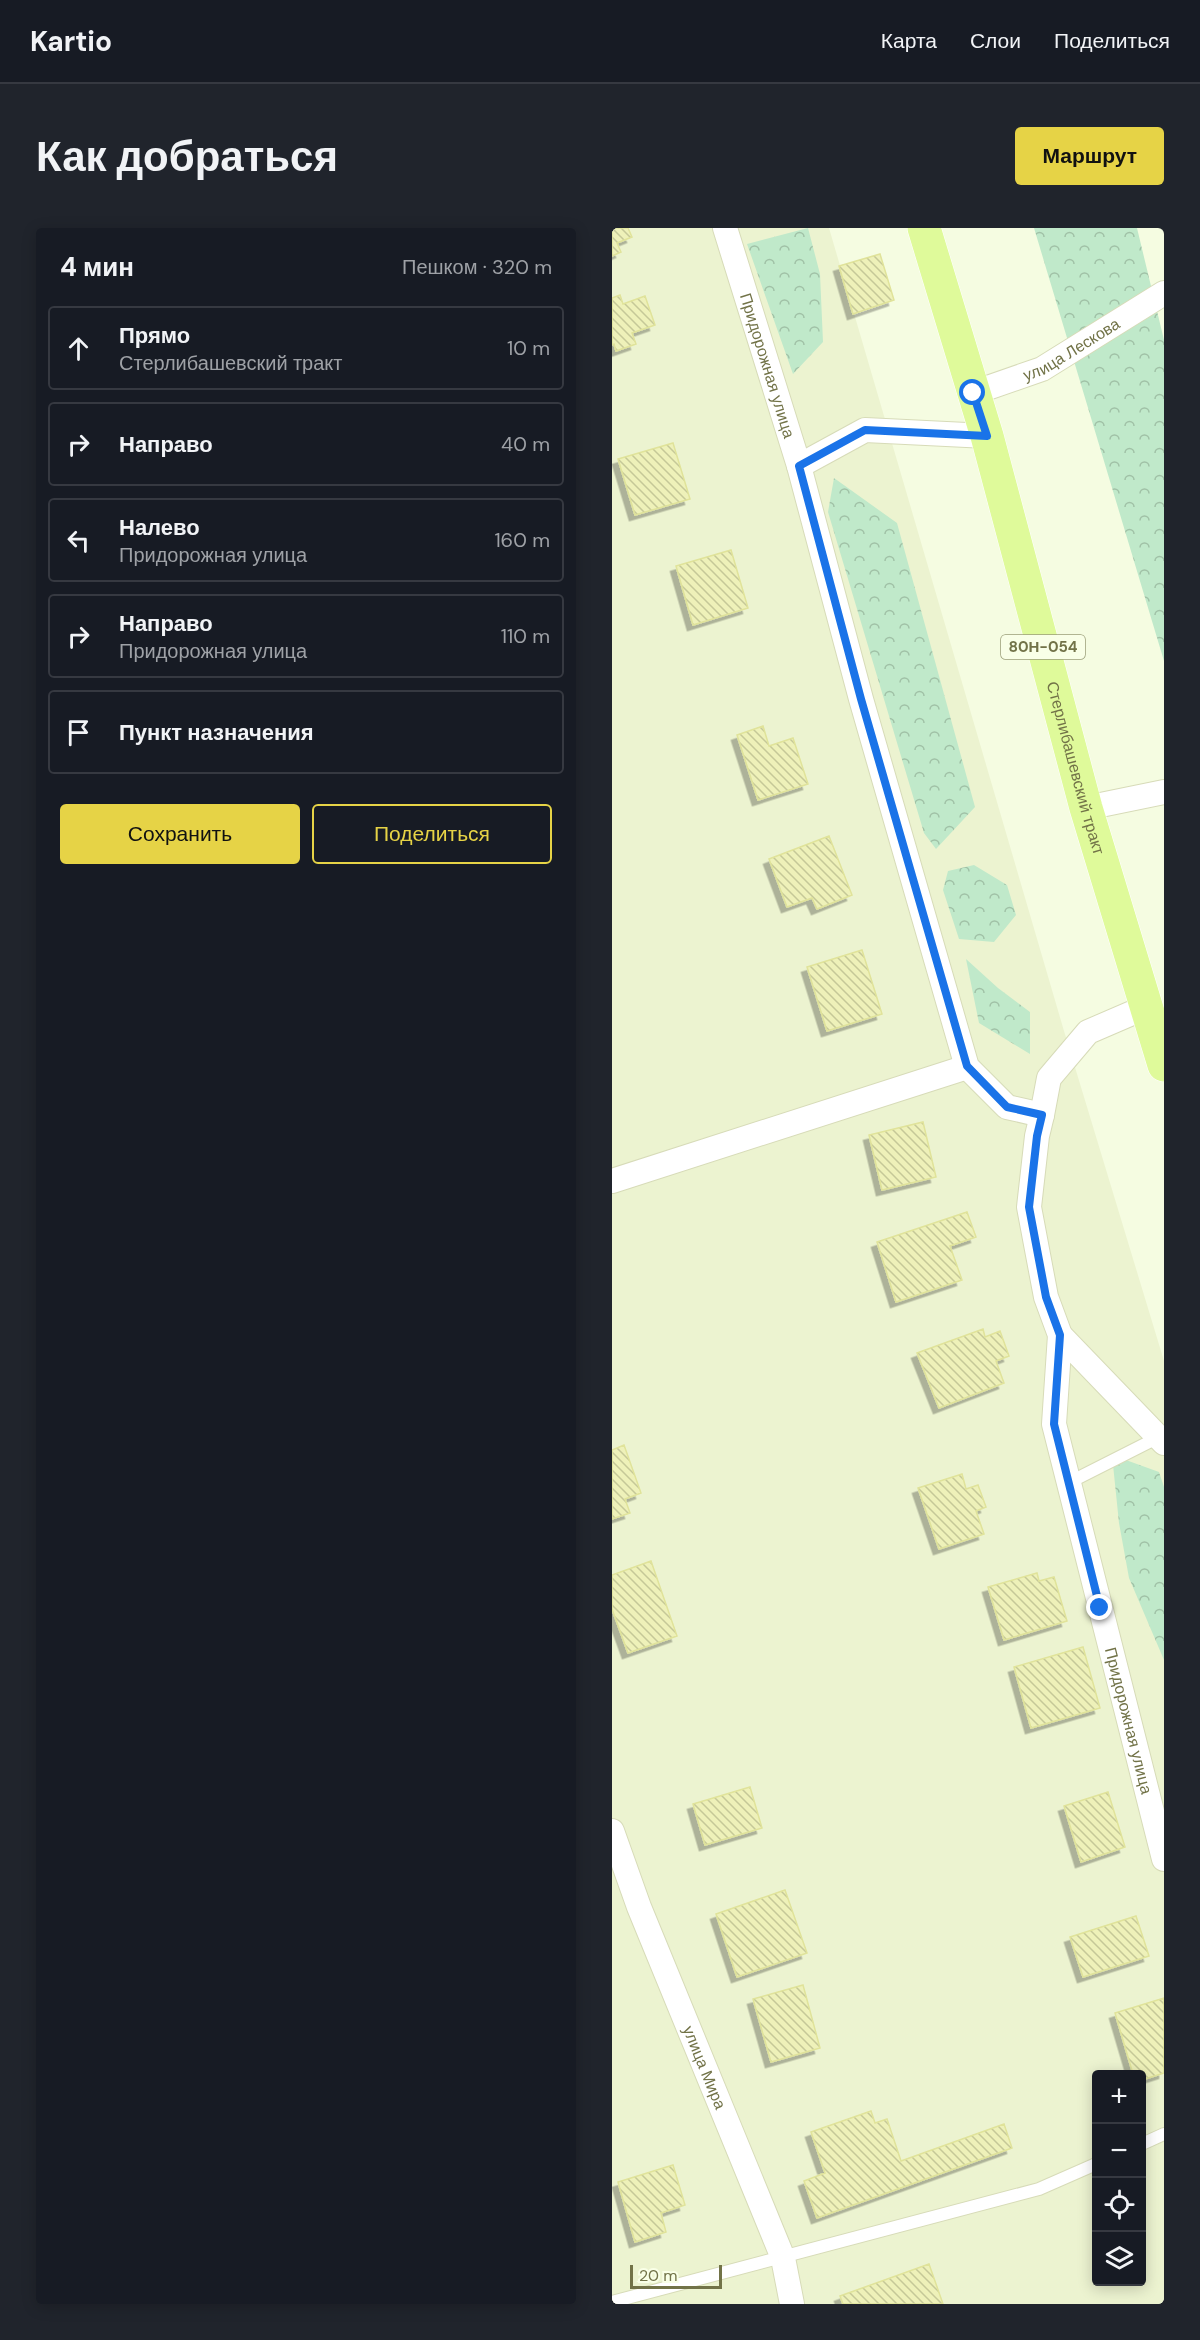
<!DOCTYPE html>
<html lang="ru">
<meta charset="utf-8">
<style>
:root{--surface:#171b24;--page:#20242c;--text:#f1f3f6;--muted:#9ea1a6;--line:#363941;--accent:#e6d346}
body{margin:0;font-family:"DM Sans",sans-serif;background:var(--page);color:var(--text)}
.controls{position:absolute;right:18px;bottom:18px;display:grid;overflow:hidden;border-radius:6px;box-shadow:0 3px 15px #0003}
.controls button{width:54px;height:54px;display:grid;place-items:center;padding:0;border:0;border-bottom:2px solid var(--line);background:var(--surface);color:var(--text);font:30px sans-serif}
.scale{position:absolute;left:18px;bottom:15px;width:92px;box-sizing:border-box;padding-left:6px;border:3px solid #727348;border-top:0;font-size:16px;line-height:21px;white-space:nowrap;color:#727348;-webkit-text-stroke:4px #f9ffe7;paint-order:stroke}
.stop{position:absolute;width:18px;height:18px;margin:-14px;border:4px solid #1a73e8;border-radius:50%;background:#fff}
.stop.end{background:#1a73e8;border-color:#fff;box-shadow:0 2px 6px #0008}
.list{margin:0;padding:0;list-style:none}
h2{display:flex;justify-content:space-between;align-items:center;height:78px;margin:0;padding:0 24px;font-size:26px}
h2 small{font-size:20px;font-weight:400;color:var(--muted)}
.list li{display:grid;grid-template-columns:39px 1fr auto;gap:18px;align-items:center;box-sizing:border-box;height:84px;margin:0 12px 12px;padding:0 12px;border:2px solid var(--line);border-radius:6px}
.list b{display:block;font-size:22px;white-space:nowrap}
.list p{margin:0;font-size:20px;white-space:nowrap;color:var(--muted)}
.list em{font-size:20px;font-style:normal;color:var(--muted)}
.actions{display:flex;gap:12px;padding:18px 24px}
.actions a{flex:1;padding:14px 0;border:2px solid var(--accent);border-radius:6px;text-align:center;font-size:21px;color:var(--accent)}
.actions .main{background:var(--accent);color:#111}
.icon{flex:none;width:33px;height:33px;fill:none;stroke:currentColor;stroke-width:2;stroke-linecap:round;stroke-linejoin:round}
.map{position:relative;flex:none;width:552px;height:2076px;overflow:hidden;border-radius:6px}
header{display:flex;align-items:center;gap:36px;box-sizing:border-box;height:84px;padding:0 30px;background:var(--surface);border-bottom:2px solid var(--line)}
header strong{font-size:28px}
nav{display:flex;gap:33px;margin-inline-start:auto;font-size:21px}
.intro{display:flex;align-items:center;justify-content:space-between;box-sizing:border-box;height:144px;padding:0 36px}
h1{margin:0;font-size:42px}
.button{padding:15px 27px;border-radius:6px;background:var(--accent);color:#111;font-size:21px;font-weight:700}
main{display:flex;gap:36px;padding:0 36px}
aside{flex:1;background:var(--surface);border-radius:6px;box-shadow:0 3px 15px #0003}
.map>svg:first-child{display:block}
.residential{fill:#ecf3d0;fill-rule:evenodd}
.forest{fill:url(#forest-crowns)}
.building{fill:url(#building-back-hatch);stroke:#e0e39a;stroke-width:1.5;filter:url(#shadow)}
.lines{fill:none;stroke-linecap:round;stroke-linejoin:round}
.lane-casing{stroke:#d7dbb8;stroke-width:14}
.street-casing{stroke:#d7dbb8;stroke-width:26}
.primary-casing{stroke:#fff;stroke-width:34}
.lane{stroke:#fff;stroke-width:12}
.street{stroke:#fff;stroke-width:24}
.primary{stroke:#dffa9a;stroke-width:33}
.route{stroke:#1a73e8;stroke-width:8}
.labels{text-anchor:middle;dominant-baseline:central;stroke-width:5;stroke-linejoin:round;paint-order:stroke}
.shield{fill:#f9ffe7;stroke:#9a9d78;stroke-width:1.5}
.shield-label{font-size:15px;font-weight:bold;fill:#727348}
.street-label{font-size:16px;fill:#727348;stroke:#f9ffe7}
</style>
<header>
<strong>Kartio</strong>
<nav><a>Карта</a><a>Слои</a><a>Поделиться</a></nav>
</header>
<div class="intro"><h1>Как добраться</h1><a class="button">Маршрут</a></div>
<main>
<aside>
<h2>4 мин<small>Пешком · 320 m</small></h2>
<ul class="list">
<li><svg class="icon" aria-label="ahead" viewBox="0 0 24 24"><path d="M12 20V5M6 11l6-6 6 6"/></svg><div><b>Прямо</b><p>Стерлибашевский тракт</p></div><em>10 m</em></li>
<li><svg class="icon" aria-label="right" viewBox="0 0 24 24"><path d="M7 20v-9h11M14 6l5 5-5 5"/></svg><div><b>Направо</b></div><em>40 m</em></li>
<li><svg class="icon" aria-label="left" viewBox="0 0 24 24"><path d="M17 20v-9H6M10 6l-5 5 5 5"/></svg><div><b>Налево</b><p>Придорожная улица</p></div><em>160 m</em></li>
<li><svg class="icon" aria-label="right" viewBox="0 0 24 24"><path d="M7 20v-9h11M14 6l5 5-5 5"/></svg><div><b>Направо</b><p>Придорожная улица</p></div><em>110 m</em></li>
<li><svg class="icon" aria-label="arrive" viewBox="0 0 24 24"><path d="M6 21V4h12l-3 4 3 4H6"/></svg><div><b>Пункт назначения</b></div></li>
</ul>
<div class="actions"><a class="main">Сохранить</a><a>Поделиться</a></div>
</aside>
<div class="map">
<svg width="552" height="2076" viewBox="0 0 552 2076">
<defs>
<pattern id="forest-crowns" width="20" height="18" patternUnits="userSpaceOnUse" patternTransform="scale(1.5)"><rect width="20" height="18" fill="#c0e9ca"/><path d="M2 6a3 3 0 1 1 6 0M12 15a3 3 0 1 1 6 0" fill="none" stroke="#a0c1a6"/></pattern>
<pattern id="building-back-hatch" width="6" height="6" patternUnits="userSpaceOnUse" patternTransform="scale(1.5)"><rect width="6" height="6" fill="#eef1b9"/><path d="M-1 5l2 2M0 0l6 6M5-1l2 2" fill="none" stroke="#c5c898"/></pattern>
<filter id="shadow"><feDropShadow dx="-5.5" dy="5.5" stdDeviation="0" flood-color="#0004"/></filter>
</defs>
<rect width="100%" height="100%" fill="#f5fce1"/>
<path class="residential" d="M0 0H217L452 803 552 1133V2076H0ZM484 1846H530V2054H484Z"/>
<path class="forest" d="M196 0 208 46 211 114 181 146 135 16Z
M422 0H525L552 112V433Z
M222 250 285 295 363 579 324 621 312 605 216 284Z
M362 637 395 657 404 687 382 714 347 711 331 662 336 643Z
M354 731 386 760 418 784V826L367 795Z
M500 1227 547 1244 552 1259V1432L517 1350 507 1295Z"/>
<path class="building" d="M0 0H16L20 9 5 15 9 24 0 28Z
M268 26 282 72 241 86 227 38Z
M8 67 11 76 33 68 43 97 20 105 24 116 4 123 2 116 0 117V70Z
M61 215 78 271 23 287 6 231Z
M119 322 136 380 81 397 64 338Z
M151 498 157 518 181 510 196 556 146 572 125 507Z
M217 608 240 667 205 681 200 670 175 679 157 631Z
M250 722 270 786 215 803 195 739Z
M311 894 324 949 270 962 257 907Z
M355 984 364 1009 338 1018 350 1052 284 1074 265 1014Z
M371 1101 373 1109 388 1103 397 1128 384 1133 392 1155 327 1180 305 1125Z
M12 1217 29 1265 13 1271 18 1285 0 1291V1222Z
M350 1246 354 1261 366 1257 374 1279 364 1283 372 1306 327 1321 306 1260Z
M39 1333 65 1408 16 1425 0 1381V1347Z
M425 1345 427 1353 442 1349 455 1393 392 1412 376 1359Z
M471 1419 488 1480 419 1500 402 1439Z
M138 1559 150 1600 93 1617 81 1576Z
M496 1564 513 1619 469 1634 452 1578Z
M173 1662 195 1725 125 1749 104 1686Z
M524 1688 537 1728 471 1749 458 1709Z
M191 1757 208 1820 159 1834 141 1771Z
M552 1770V1845L530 1852V1846H521L503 1785Z
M259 1883 263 1895 275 1891 289 1933 392 1896 400 1920 205 1990 192 1953 213 1945 199 1904Z
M61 1937 73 1977 49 1985 54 2004 23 2014 6 1954Z
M317 2036 331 2076H231L228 2068Z"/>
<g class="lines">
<g class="lane-casing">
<path id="lane" d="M456 1255 547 1209
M530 1916 552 1906
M0 2074 427 1961 484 1936"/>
</g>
<g class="street-casing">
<g id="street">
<path id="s1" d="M113 0 187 238 249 471 355 839 395 879 430 887 425 908 417 979 434 1069 448 1107 442 1196 552 1631"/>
<path id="s2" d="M361 165 430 141 552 65"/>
<path d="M187 238 253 202 375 208"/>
<path d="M474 580 552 564"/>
<path d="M430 887 437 850 476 804 534 779"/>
<path d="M0 953 355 839"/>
<path d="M448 1107 552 1215"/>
<path id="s3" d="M0 1603 27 1679 171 2030 180 2076"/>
</g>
</g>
<g class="primary-casing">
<g id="primary">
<path id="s4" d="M312 0 375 208 474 580 552 837"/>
</g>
</g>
<use href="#lane" class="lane"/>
<use href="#street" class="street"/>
<use href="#primary" class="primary"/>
</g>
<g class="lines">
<path class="route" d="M361 165 375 208 253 202 187 238 249 471 355 838 395 879 430 887 425 908 417 979 434 1069 448 1107 442 1196 488 1380"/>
</g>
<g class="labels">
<rect class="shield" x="389" y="407" width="84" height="24" rx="4.5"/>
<g class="shield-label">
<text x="431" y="419">80Н-054</text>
</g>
<g class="street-label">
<text stroke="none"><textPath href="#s2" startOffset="108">улица Лескова</textPath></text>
<text stroke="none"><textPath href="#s1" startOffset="144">Придорожная улица</textPath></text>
<text stroke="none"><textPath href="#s4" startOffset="561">Стерлибашевский тракт</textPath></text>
<text stroke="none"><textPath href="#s1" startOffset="1586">Придорожная улица</textPath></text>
<text stroke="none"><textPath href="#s3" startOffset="254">улица Мира</textPath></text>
</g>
</g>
</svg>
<div class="controls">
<button>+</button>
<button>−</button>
<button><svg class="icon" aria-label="locate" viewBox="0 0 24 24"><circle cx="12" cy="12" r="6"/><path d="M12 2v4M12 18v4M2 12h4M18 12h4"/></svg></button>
<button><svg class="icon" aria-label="layers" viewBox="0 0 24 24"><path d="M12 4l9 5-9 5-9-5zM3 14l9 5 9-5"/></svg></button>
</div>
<div class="scale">20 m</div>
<div class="stop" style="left:361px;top:165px"></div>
<div class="stop end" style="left:488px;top:1380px"></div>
</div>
</main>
